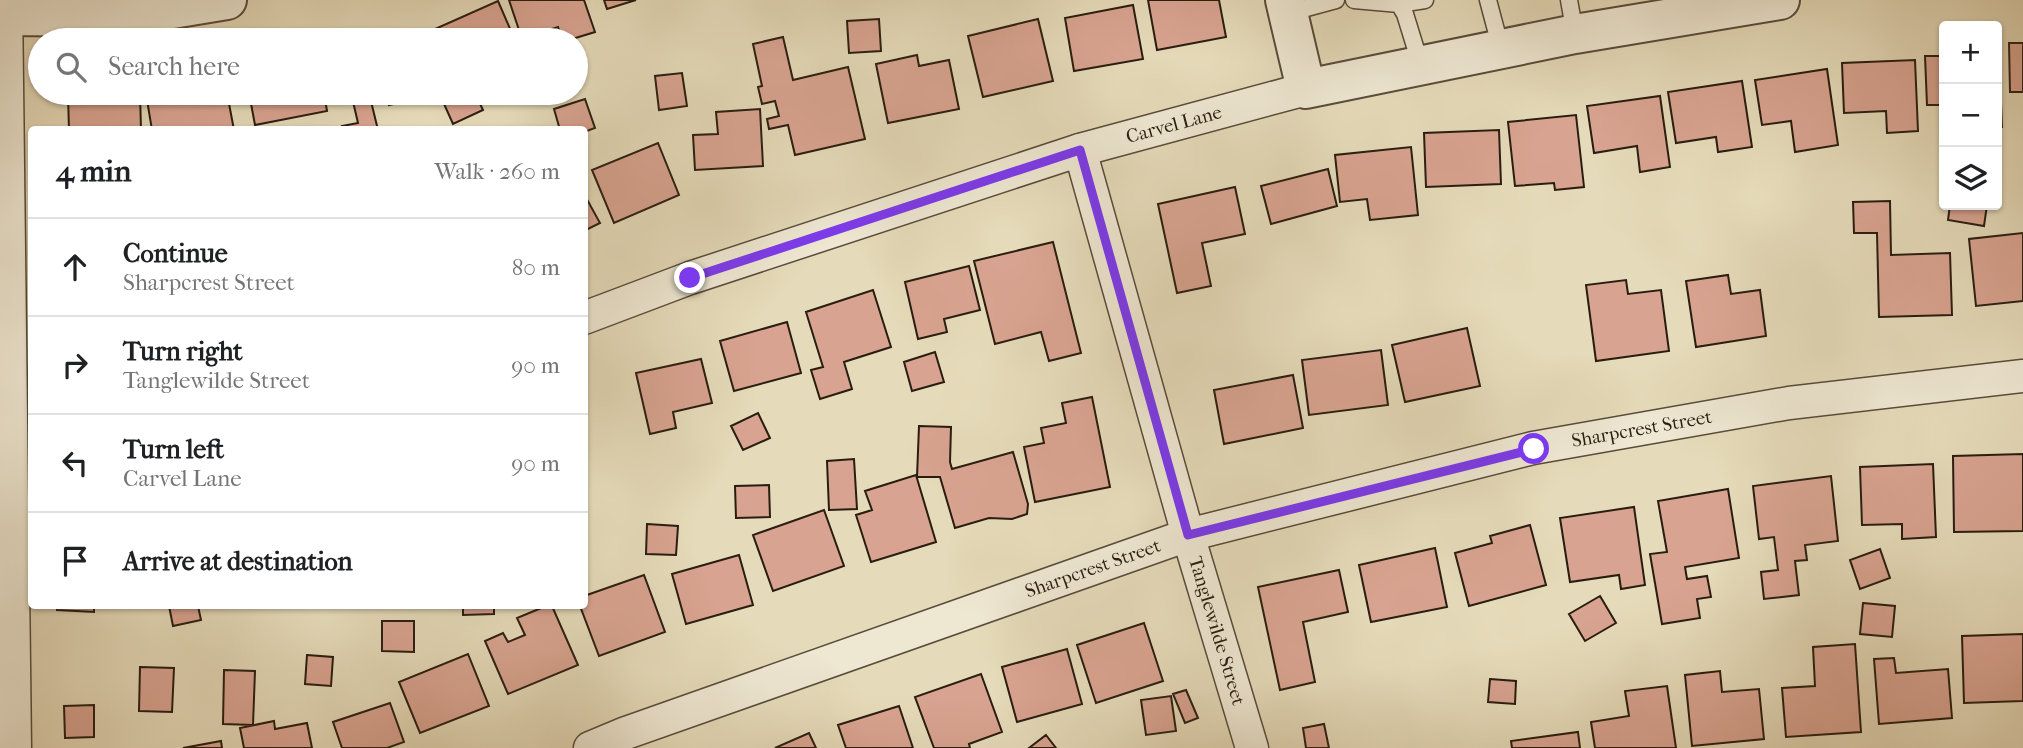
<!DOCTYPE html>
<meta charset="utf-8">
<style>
:root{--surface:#fff;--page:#f2f2f2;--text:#202124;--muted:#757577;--line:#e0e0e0}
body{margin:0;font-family:"IM FELL French Canon",serif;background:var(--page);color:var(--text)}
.controls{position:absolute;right:21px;top:21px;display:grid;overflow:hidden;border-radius:7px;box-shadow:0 2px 5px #0004}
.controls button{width:63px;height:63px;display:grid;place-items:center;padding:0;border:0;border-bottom:2px solid var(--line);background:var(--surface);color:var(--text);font:35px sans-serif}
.stop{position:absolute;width:21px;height:21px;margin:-16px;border:5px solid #7c3aed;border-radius:50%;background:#fff}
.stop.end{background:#7c3aed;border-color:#fff;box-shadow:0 2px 7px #0008}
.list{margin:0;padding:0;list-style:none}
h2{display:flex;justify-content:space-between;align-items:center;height:91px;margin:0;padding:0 28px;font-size:30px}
h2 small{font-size:23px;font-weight:400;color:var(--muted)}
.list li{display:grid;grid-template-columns:46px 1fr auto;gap:21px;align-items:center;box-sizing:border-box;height:98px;padding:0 28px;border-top:2px solid var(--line)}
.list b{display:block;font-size:26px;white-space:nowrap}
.list p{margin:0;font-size:23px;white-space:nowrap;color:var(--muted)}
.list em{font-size:23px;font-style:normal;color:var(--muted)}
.icon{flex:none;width:38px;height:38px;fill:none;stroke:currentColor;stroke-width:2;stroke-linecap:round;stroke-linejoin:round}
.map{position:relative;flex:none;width:2023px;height:748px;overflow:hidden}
.search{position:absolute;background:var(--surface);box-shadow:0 2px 5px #0004;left:28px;top:28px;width:560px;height:77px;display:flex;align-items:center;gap:18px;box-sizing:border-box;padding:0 24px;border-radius:38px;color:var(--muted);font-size:26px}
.panel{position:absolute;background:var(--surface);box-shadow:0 2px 5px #0004;left:28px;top:126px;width:560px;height:483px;border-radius:7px}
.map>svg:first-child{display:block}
.building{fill:#d8a390;stroke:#291d10;stroke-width:2}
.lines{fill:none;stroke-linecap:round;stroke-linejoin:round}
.service-casing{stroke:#584c3a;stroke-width:19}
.minor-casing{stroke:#584c3a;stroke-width:35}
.tertiary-casing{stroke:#584c3a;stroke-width:42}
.service{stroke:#eee7d2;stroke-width:16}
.minor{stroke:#eee7d2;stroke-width:32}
.tertiary{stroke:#eee7d2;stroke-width:38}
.route{stroke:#7c3aed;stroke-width:9}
.labels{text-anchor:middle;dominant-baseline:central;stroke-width:5;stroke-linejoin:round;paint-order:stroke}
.street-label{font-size:19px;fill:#291d10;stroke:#eee7d2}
</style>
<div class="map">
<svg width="2023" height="748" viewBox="0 0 2023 748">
<rect width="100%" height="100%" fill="#e5dab9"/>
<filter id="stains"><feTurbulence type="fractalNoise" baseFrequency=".00286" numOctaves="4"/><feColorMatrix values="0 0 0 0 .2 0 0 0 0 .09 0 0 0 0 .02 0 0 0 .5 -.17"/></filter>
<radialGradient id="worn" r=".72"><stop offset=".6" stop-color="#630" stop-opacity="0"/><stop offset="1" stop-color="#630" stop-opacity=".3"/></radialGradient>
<path class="building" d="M509 0H584L595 32 569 40H562L558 27 522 39Z
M604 0H636L607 9Z
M1148 0H1219L1226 37 1157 50Z
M498 1 514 38 509 40H440L435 29Z
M1133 5 1143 59 1074 71 1065 18Z
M879 19 881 51 849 53 847 21Z
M1038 19 1053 81 983 97 968 36Z
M409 30 412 40H367Z
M783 37 793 80 848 67 865 139 795 155 788 125 769 129 767 119 779 116 775 101 762 104 758 87 762 86 753 44Z
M2009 43H2023V92H2010Z
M1997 54H1999L2002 127 1997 128Z
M917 55 919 66 949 60 959 109 888 123 876 64Z
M1925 56H1944V105H1927Z
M1915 60 1918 131 1887 133 1886 111 1844 113 1842 63Z
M1827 69 1838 145 1795 152 1791 121 1762 125 1755 80Z
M682 73 687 106 659 110 655 76Z
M1742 81 1752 147 1718 152 1716 137 1676 143 1668 92Z
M140 93 141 130H69L68 95Z
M155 93H227L234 130H152L146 94Z
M249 93H324L327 111 255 125Z
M351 93H369L378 130H343L342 126 358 123Z
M386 93H424L425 97 389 105Z
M444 93H475L483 110 453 124 440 95Z
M1660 96 1670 167 1640 172 1637 146 1594 153 1587 106Z
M585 99 595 128 584 132V130H560L554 109Z
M760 109 763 166 695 170 693 135 718 134 716 112Z
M1576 115 1584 187 1555 190 1554 183 1515 186 1508 122Z
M1499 130 1501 184 1426 187 1424 133Z
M658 143 679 195 614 223 592 170Z
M1411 147 1418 215 1370 220 1367 199 1340 202 1335 155Z
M1328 169 1337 206 1271 224 1261 186Z
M1235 187 1245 234 1202 243 1211 286 1177 293 1158 204Z
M584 194 600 223 584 231Z
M1890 201 1891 255 1950 253 1952 315 1879 317 1877 233H1854L1853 202Z
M1950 205H1987L1984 226 1948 220Z
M2023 233V301L1976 306 1969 239Z
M1053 242 1081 353 1049 361 1041 332 995 344 974 261Z
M969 266 980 310 944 319 947 332 918 339 905 282Z
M1728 275 1731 294 1760 290 1766 336 1696 347 1686 281Z
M1626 280 1628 294 1661 290 1669 351 1596 361 1586 285Z
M873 290 891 347 844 362 852 389 820 399 811 370 823 367 806 312Z
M787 322 801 373 734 391 720 341Z
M1467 328 1480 386 1405 402 1392 345Z
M1381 350 1388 405 1309 415 1302 360Z
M935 352 944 382 912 391 904 362Z
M701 359 712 403 673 412 676 428 650 434 636 373Z
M1293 375 1303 428 1224 444 1214 390Z
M1092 397 1110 487 1035 502 1024 447 1044 443 1041 428 1066 423 1062 403Z
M758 413 770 438 743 450 731 426Z
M919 426 951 427 950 462 952 469 1013 452 1028 504 1027 514 1012 519 989 518 955 528 940 477H917Z
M2023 454V531L1954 532 1953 456Z
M854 459 857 509 829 510 827 461Z
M1933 464 1936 537 1902 539V524L1862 525 1860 467Z
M916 475 936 542 871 562 856 515 872 510 865 491Z
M1831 476 1838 541 1805 545 1807 560 1795 561 1799 595 1764 599 1761 572 1778 570 1774 537 1759 539 1753 486Z
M769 485 770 517 736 518 735 486Z
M1728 489 1739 558 1685 567 1687 579 1707 576 1711 597 1697 599 1700 618 1662 624 1650 554 1667 552 1658 501Z
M1634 507 1645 585 1621 589 1619 575 1570 582 1560 518Z
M824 510 844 566 773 591 753 535Z
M647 524 678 526 676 555 646 554Z
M1530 525 1546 585 1469 606 1455 553 1492 543 1490 536Z
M1435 548 1447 607 1371 622 1359 565Z
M1880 549 1890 578 1860 589 1850 560Z
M739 555 753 605 686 624 672 574Z
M1339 570 1348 612 1303 622 1315 682 1280 690 1258 587Z
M644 575 665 632 599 656 580 606H584V596Z
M1600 596 1616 623 1585 641 1569 614Z
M1863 603 1895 606 1892 637 1860 634Z
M57 606H94V612L57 610Z
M169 606H198L201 620 173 626Z
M463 606H494V614L463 615Z
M546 606H552L578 665 508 694 485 641 503 633 508 642 525 635 517 618Z
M382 621H414V652L382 651Z
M1144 623 1163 681 1096 703 1077 645Z
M2023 634V701L1964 703 1962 636Z
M1855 644 1861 732 1786 737 1782 688 1815 686 1813 647Z
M1067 649 1082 704 1017 722 1002 667Z
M468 654 489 706 420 733 399 682Z
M307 655 333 657 331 686 305 684Z
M1894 658 1896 673 1948 669 1952 718 1879 724 1874 659Z
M140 667 174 668 172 712 139 711Z
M224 670 255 671 253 725 223 724Z
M1720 671 1722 692 1759 689 1764 739 1692 746 1685 675Z
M981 674 1002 732 969 744 970 748H934L915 697Z
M1490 679 1516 681 1515 704 1488 702Z
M1667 686 1676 748H1595L1591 722 1629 716 1625 691Z
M1186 690 1198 718 1185 723 1173 694Z
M1171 696 1176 731 1146 735 1141 700Z
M390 703 404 742 387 748H342L333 722Z
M94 705V737L65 738 64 706Z
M899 706 913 748H846L838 725Z
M274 721 275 729 307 723 312 748H244L240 728Z
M1324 724 1329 748H1306L1303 728Z
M1578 732 1580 748H1512L1511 741Z
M809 733 816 748H775Z
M1046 735 1056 748H1029Z
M221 741 222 748H183Z"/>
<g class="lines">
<g class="service-casing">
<path id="service" d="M1354 0 1399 4 1405 14 1421 66
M1488 0 1501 49
M1569 0 1575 34
M1399 4 1425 0
M1288 13 1336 0"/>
</g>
<g class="minor-casing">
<g id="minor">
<path d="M6 0 15 748"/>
<path id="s1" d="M1080 150 1188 535 1252 748"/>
<path id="s2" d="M584 318 690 278 1080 150 1306 89"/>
<path id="s3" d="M590 748 626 733 1188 535 1533 448 1789 403 2023 376"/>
</g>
</g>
<g class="tertiary-casing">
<path id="tertiary" d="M1285 0 1306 89 1575 34 1780 0
M0 16 124 17 227 0"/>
</g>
<use href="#service" class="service"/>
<use href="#minor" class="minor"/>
<use href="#tertiary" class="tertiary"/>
</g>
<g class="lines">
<path class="route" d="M690 278 1080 150 1188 535 1534 449"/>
</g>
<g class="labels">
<g class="street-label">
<text stroke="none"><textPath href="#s2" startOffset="621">Carvel Lane</textPath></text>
<text stroke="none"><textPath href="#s3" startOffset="1101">Sharpcrest Street</textPath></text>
<text stroke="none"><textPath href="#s3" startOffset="534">Sharpcrest Street</textPath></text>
<text stroke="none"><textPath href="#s1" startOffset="500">Tanglewilde Street</textPath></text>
</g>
</g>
<rect width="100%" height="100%" filter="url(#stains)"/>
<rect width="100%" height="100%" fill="url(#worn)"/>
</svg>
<div class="controls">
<button>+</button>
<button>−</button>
<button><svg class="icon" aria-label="layers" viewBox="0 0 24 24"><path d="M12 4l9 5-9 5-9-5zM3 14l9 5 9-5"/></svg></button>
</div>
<div class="stop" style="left:1534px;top:449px"></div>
<div class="stop end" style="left:690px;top:278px"></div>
<div class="search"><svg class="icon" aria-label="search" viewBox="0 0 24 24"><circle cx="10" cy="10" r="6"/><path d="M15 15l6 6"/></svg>Search here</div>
<section class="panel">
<h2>4 min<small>Walk · 260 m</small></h2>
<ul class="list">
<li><svg class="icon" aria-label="ahead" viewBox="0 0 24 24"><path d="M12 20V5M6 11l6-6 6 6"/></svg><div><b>Continue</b><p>Sharpcrest Street</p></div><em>80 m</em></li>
<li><svg class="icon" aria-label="right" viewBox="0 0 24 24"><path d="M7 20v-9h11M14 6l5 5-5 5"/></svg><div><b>Turn right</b><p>Tanglewilde Street</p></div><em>90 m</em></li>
<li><svg class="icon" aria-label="left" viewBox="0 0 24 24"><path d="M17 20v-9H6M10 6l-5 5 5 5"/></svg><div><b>Turn left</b><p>Carvel Lane</p></div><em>90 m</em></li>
<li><svg class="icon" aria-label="arrive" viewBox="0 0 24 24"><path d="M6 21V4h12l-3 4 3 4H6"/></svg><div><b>Arrive at destination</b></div></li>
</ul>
</section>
</div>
